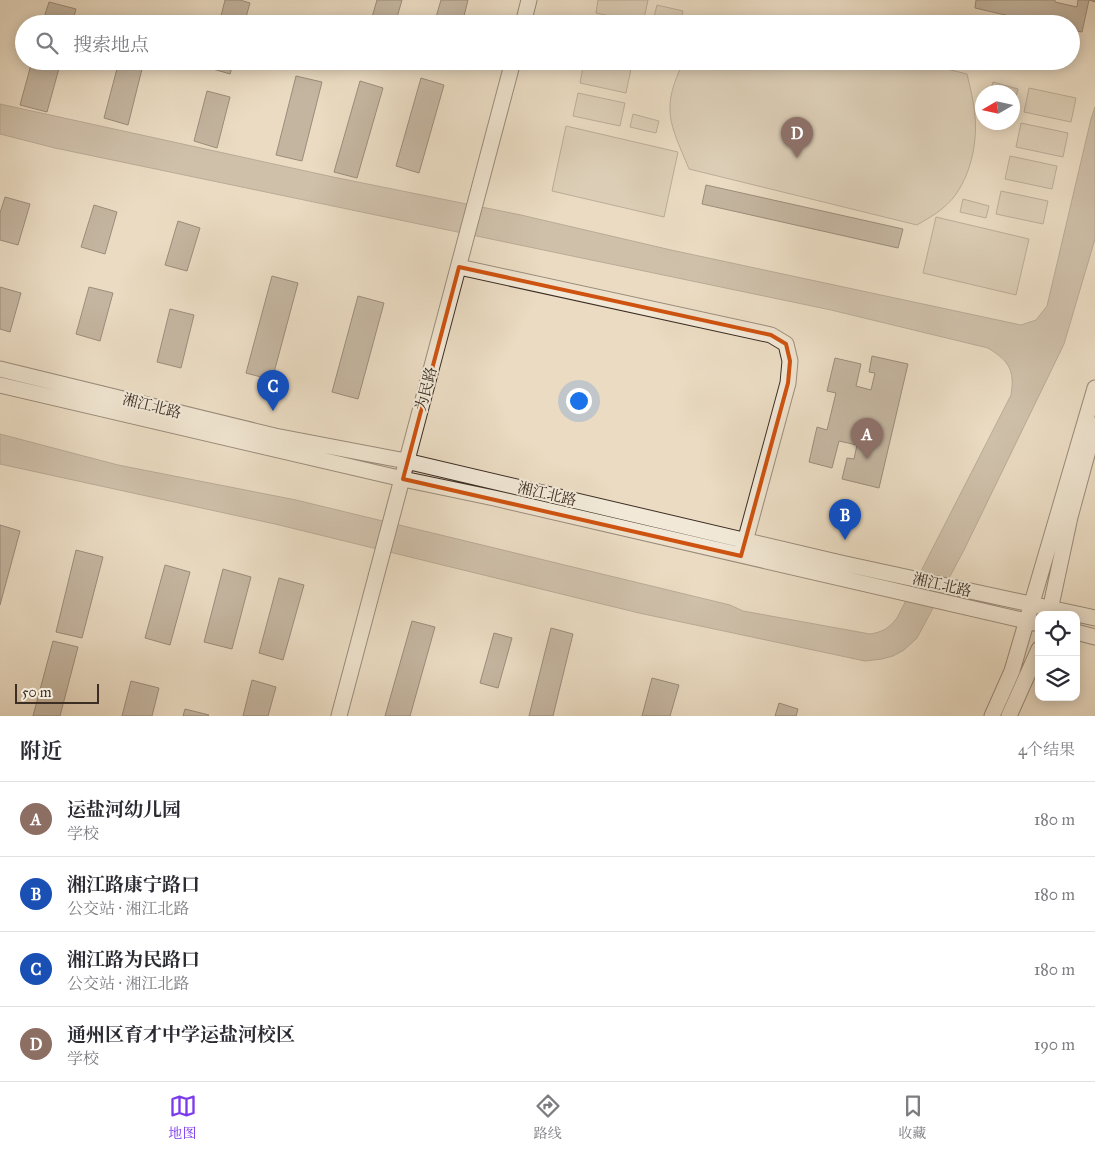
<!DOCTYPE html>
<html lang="zh">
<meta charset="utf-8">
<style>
:root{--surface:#fff;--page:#f7f7f7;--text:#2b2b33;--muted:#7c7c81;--line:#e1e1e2;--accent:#7c3aed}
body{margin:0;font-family:"IM FELL Great Primer","Noto Serif SC",serif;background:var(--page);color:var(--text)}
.controls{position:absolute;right:15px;bottom:15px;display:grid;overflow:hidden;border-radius:10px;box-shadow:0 2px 12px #0003}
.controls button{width:45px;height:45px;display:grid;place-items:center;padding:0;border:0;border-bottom:1px solid var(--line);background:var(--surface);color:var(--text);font:25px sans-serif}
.compass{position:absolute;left:975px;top:85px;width:45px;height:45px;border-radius:50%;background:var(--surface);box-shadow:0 2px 12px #0003;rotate:261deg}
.scale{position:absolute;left:15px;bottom:12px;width:84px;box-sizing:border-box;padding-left:5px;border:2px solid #3d2e24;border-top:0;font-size:14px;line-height:18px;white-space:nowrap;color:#3d2e24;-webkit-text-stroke:4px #f1e8d7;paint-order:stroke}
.you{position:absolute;left:578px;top:400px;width:18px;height:18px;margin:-12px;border:4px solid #fff;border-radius:50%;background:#1a73e8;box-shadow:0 0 0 8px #1a73e833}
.badge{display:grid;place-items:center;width:32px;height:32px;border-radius:50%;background:var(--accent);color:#fff;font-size:16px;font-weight:700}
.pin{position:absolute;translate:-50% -41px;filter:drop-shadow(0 1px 2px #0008)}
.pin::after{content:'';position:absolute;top:26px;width:18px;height:15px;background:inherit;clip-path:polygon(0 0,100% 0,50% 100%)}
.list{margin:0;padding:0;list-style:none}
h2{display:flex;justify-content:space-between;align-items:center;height:65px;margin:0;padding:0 20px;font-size:21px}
h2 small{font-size:16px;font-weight:400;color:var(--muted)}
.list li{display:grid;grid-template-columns:32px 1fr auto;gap:15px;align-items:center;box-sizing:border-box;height:75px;padding:0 20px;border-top:1px solid var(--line)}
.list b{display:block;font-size:19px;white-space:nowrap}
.list p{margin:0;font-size:16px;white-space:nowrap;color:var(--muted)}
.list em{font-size:16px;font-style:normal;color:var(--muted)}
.icon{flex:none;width:28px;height:28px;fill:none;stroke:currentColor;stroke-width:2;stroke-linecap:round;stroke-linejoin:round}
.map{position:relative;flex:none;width:1095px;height:716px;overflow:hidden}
.search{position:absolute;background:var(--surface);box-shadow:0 2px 12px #0003;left:15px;right:15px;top:15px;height:55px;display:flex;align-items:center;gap:12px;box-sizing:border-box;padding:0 18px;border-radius:28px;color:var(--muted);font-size:19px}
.sheet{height:365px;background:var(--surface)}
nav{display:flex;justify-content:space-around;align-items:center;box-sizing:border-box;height:70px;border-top:1px solid var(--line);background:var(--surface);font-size:14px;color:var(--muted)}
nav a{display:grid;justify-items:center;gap:2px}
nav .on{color:var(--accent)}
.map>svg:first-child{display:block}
.green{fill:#cdbea7;stroke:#857666}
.water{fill:#afa08c;stroke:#817262}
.building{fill:#978876;stroke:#3d2e24}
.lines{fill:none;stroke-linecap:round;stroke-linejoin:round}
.secondary-casing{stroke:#3d2e24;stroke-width:17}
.secondary{stroke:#f1e8d7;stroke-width:15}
.marked{fill:none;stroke:#ce5310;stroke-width:4;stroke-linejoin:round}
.labels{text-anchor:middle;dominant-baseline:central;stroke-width:4;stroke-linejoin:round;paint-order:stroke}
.street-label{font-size:15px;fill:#3d2e24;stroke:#f1e8d7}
</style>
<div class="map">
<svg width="1095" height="716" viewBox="0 0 1095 716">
<rect width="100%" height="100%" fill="#eadbc2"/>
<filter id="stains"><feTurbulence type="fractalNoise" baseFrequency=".004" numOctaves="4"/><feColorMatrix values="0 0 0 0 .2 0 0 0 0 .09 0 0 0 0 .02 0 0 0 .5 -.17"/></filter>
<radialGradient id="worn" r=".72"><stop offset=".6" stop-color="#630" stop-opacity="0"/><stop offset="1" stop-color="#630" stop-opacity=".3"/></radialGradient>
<path class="green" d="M598 0H648L643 23 596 13Z
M657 5 683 11 680 24 654 17Z
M719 16 753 24H712Z
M584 61H595L631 69 626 93 580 83Z
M684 61H914L967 74C970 87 974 102 975 116 978 147 968 188 943 208 935 215 925 220 917 225L689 169C670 123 660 109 684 61Z
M993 82 1018 89 1015 101H1013L1012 92H990Z
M1029 88 1076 98 1071 122 1024 112Z
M578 93 625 103 620 126 573 116Z
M633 114 659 121 656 133 630 127Z
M1021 123 1068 133 1063 157 1016 147Z
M566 126 678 152 664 217 552 191Z
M1010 156 1057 166 1052 189 1005 179Z
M1001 191 1048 201 1043 224 996 214Z
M963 199 989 206 986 218 960 212Z
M936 217 1029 239 1016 295 923 273Z"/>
<path class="water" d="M0 104 333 177 521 215 671 250 1021 325 1036 320 1047 306 1091 119 1095 107V239L1064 344 964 550 917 638 904 650 893 656 882 659 865 661 639 613 275 524 0 464V434L118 465 296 500 730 605 743 611 870 634C883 632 889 628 897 618L1011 395C1015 370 1009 361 988 348L831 310 55 148 0 134Z"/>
<path class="building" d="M225 0H240L250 3 244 24H219Z
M377 0H402L395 24H370Z
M441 0H468L462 24H434Z
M976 0H1055V2L1077 7 1078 0H1095V2L1089 0 1082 32 1071 30V24H1044L975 8Z
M49 2 76 9 72 24H42Z
M32 61H61L47 112 20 105Z
M119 61H144L128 125 104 118Z
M208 61H234L230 74 206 67Z
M296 76 322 82 302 161 276 155Z
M421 78 444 85 419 173 396 166Z
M360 81 383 88 357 178 334 172Z
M207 91 230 97 217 148 194 141Z
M706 185 903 229 898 248 702 204Z
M5 197 30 204 18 245 0 240V213Z
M94 205 117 212 105 254 81 247Z
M178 221 200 228 187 271 165 265Z
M272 276 298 283 272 380 246 373Z
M0 287 21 293 10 332 0 329Z
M89 287 113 293 100 341 76 334Z
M358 296 384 303 358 399 332 392Z
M170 309 194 315 181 368 157 362Z
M872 356 908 364 879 488 842 479 847 458 854 459 857 445 839 441 832 468 809 462 817 427 827 430 836 393 827 391 835 358 861 364 856 386 871 390 875 373 869 372Z
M0 525 20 531 0 605Z
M76 550 103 557 82 638 56 632Z
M165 565 190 572 170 645 145 638Z
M223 569 251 577 232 649 204 642Z
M279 578 304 585 283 660 259 653Z
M412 621 435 627 410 716H385Z
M551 628 573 634 553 716H529Z
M494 633 512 638 498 688 480 683Z
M53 641 78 647 60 716H33Z
M652 678 679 685 670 716H642Z
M252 680 276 687 268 716H243Z
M131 681 159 688 152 716H122Z
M779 703 798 709 796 716H775Z
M185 709 209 715 208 716H183Z"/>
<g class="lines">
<g class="secondary-casing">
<path id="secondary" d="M523 24 529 0
M459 267 771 335 786 344 790 361 788 383 743 549
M0 369 275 436 406 461 841 563 1095 618
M0 385 403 479 494 498 1039 624
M1049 615 1070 517 1095 425
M1076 632 1095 637
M339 716 513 61
M992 716 1012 671 1095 388
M1009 716 1039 649"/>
</g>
<use href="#secondary" class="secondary"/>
</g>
<path d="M0 0H1095V716H0ZM459 267 771 335 786 344 790 361 788 383 741 556 403 479Z" fill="#eadbc2" fill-opacity=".55" fill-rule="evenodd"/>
<path class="marked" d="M459 267 771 335 786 344 790 361 788 383 741 556 403 479Z"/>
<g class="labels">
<g class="street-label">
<text transform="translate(426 389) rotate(-75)">为民路</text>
<text transform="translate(152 406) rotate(14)">湘江北路</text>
<text transform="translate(547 494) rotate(13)">湘江北路</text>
<text transform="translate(942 585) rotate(13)">湘江北路</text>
</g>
</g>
<rect width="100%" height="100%" filter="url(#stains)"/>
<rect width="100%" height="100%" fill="url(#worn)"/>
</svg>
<div class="controls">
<button><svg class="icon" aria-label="locate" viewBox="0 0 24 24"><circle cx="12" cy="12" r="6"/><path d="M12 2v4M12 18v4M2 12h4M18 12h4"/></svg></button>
<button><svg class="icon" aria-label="layers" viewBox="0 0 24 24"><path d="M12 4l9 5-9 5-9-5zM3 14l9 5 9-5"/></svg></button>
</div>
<svg class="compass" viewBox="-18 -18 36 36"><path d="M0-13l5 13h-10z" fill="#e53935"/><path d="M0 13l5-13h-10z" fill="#7c7c81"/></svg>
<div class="scale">50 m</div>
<div class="you"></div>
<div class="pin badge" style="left:867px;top:459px;background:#8d6e63">A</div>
<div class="pin badge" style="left:845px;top:540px;background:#1a4fb4">B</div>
<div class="pin badge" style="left:273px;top:411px;background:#1a4fb4">C</div>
<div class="pin badge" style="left:797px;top:158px;background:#8d6e63">D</div>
<div class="search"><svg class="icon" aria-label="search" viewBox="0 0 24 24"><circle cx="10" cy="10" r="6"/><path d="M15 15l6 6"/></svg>搜索地点</div>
</div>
<section class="sheet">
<h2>附近<small>4个结果</small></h2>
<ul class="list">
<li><span class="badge" style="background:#8d6e63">A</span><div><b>运盐河幼儿园</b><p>学校</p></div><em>180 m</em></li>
<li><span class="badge" style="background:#1a4fb4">B</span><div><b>湘江路康宁路口</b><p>公交站 · 湘江北路</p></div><em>180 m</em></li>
<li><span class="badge" style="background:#1a4fb4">C</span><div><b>湘江路为民路口</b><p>公交站 · 湘江北路</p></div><em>180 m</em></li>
<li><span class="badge" style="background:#8d6e63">D</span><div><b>通州区育才中学运盐河校区</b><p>学校</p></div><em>190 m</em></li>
</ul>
</section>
<nav>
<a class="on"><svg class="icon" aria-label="map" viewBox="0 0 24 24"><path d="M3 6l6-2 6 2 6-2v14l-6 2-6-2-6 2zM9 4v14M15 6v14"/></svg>地图</a>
<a><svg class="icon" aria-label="directions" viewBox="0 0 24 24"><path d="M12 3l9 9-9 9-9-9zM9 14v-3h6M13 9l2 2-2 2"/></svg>路线</a>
<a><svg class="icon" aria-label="saved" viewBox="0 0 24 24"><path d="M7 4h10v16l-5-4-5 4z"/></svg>收藏</a>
</nav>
